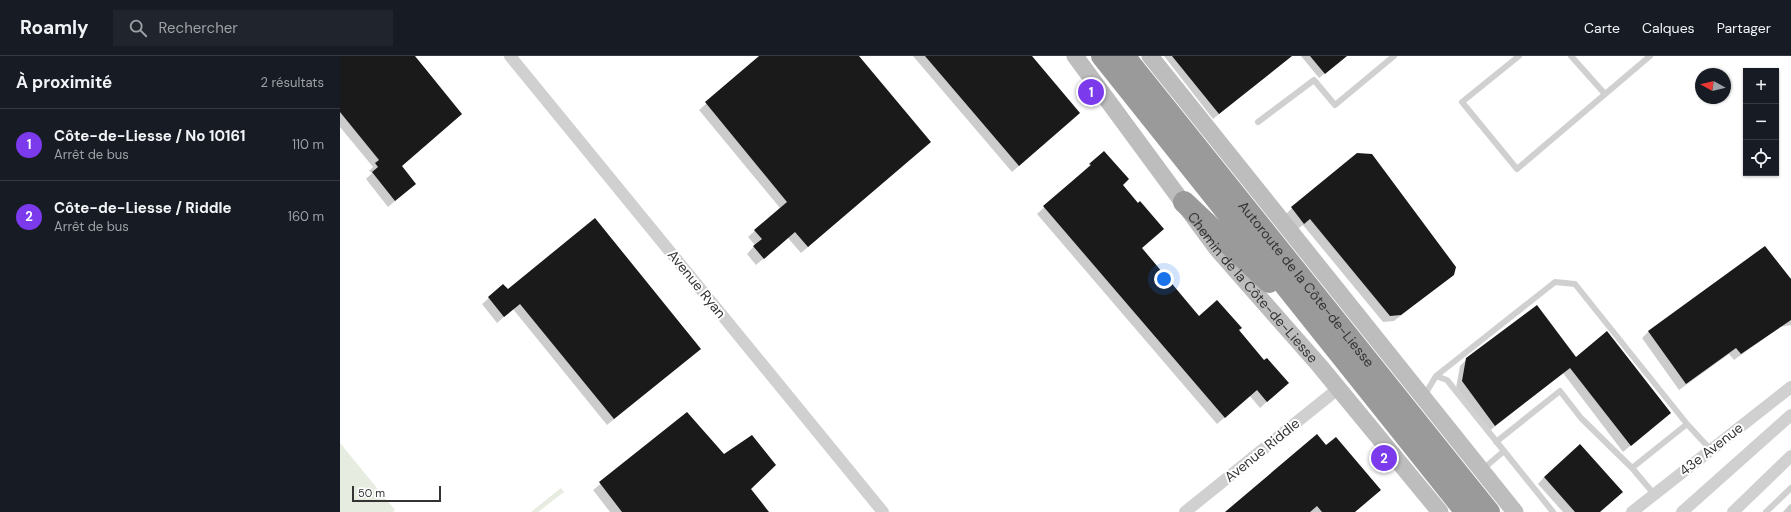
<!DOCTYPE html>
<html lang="fr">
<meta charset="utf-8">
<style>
:root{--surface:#171b24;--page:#20242c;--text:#f1f3f6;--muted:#9ea1a6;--line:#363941;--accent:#7c3aed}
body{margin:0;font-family:"DM Sans",sans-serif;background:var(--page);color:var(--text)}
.controls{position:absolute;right:12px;top:12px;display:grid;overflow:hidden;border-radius:0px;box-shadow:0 1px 3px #0004}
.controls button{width:36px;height:36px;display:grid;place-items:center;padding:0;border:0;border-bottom:1px solid var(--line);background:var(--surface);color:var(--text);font:20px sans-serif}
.compass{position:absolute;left:1355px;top:12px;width:36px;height:36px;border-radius:50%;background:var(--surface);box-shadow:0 1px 3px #0004;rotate:278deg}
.scale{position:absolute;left:12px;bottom:10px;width:89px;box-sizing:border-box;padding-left:4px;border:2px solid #333;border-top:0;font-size:11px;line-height:14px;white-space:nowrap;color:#333;-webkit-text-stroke:3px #fff;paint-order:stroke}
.you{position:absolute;left:824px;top:223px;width:14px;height:14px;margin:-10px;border:3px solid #fff;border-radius:50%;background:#1a73e8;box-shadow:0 0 0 6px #1a73e833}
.badge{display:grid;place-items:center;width:26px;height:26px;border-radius:50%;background:var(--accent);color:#fff;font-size:13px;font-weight:700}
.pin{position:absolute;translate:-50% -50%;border:2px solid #fff;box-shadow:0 1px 4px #0006}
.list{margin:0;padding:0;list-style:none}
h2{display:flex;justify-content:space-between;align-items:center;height:52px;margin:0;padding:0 16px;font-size:17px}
h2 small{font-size:13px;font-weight:400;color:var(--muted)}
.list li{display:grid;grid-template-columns:26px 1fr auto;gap:12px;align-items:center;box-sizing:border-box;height:72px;padding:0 16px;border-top:1px solid var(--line)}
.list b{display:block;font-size:15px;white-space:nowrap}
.list p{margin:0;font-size:13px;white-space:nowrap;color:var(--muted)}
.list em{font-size:13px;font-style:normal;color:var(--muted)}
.icon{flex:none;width:22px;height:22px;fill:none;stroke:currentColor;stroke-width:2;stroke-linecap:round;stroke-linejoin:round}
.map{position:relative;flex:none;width:1451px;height:456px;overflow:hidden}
header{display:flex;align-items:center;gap:24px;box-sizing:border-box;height:56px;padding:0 20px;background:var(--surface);border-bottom:1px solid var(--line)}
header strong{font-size:19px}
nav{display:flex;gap:22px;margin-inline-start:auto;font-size:14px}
.search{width:280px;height:36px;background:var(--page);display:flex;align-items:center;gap:10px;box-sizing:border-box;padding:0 14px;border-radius:0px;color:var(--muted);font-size:15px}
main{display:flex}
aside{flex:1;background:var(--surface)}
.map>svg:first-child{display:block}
.green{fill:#e6ecdf}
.shadow{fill:#0003}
.building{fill:#1a1a1a}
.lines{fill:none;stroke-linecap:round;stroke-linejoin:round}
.lane{stroke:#d0d0d0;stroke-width:6}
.street{stroke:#d0d0d0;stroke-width:12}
.secondary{stroke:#bdbdbd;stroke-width:17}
.highway{stroke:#9a9a9a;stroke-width:22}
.labels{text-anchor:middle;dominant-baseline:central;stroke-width:4;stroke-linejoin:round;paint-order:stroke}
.street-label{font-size:14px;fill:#333;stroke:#fff}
</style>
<header>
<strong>Roamly</strong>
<div class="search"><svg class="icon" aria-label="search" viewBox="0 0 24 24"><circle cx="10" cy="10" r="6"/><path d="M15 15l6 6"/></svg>Rechercher</div>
<nav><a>Carte</a><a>Calques</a><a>Partager</a></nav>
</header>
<main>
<aside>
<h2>À proximité<small>2 résultats</small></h2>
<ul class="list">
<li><span class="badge">1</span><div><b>Côte-de-Liesse / No 10161</b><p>Arrêt de bus</p></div><em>110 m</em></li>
<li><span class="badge">2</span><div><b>Côte-de-Liesse / Riddle</b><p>Arrêt de bus</p></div><em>160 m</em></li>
</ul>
</aside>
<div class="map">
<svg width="1451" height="456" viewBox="0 0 1451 456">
<rect width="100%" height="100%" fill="#fff"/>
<path class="green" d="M0 387 55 454 53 456H0Z
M221 432 224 436 198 456H191Z"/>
<path class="shadow" d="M0 0H74L61 110 75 128 48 151 26 123 32 117 29 115 33 111 0 71Z
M421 0H518L583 92 461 197 448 182 416 209 407 198 415 189 408 181 440 152 359 54Z
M573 0H690L732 64 672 116Z
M824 0H952L873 63Z
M961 0H1007L979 22Z
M764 96 782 129 801 193 859 261 941 333 920 352 910 340 877 368 697 158Z
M952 152 1113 218 1054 265 1043 266 963 169 956 174 945 159Z
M1451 225V269L1440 271 1394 304 1389 298 1339 334 1302 282 1309 275Z
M167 235 353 299 267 369 173 253 157 267 142 248 149 242Z
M1236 302 1330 357 1283 396 1223 317 1148 376 1116 332 1120 310 1127 303Z
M347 357 410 433 428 456H270L253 434Z
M1204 421 1260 456H1223L1198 428Z
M1033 440 1014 456H886Z
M1451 448V456H1443L1449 449Z"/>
<path class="building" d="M0 0H75L122 58 62 110 76 128 55 145 32 116 38 111 35 107 39 104 0 56Z
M419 0H519L591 86 468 191 455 176 424 203 413 190 422 183 414 174 447 146 365 46Z
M585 0H692L740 57 679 110Z
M832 0H952L879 58Z
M970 0H1007L985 18Z
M764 95 789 123 783 129 798 147 800 145 824 173 802 192 859 260 877 244 902 272 899 274 924 304 927 302 949 327 927 346 917 334 885 362 703 150 751 109 749 108Z
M1017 97 1032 98 1116 211 1114 219 1061 259 1050 260 970 163 964 168 951 151Z
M255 162 361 293 274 363 180 248 164 261 148 241 163 228 168 233Z
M1425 190 1451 223V264L1401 298 1396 292 1346 328 1308 275Z
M1197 249 1236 301 1267 275 1331 357 1291 390 1230 312 1155 370 1122 325 1126 302Z
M347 356 384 398 412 379 436 409 411 433 429 456H282L259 426Z
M977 378 986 389 996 381 1041 434 1015 456H982L977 450 970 456H885Z
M1240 388 1283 436 1260 456H1235L1204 421Z"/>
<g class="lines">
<path class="lane" d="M1179 0 1122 46 1177 113 1310 0
M1231 0 1265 38
M918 66 974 24 995 49 1054 0
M1096 320 1215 226 1235 228 1347 368
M1084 340 1096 320 1107 324 1213 456
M1156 386 1220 335 1241 362 1292 412 1314 438
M1292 412 1347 368 1370 393
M1143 413 1164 395
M1426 456 1451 432"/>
<path class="street" d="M170 0 543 456
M845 456 999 332
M1292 456 1451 331
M1342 456 1451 359
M1393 456 1451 400"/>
<g class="secondary">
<path id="s1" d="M735 0 877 193 979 309 1100 456"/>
<path d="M810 0 1175 456"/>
</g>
<g class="highway">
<path d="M762 0 1126 456"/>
<path id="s2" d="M784 0 1149 456"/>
<path d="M844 146 929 226"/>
</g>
</g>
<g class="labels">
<g class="street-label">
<text transform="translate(357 228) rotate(51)">Avenue Ryan</text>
<text stroke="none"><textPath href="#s2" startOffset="292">Autoroute de la Côte-de-Liesse</textPath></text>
<text stroke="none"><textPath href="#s1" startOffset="292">Chemin de la Côte-de-Liesse</textPath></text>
<text transform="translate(1371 393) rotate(-38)">43e Avenue</text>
<text transform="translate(922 394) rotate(-39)">Avenue Riddle</text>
</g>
</g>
</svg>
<div class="controls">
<button>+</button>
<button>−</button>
<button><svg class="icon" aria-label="locate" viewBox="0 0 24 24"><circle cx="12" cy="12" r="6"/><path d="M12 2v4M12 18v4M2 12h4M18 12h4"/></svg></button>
</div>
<svg class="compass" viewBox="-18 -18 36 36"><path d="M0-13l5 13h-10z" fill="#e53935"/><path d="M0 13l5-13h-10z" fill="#9ea1a6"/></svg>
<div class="scale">50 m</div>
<div class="you"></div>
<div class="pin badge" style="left:751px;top:36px">1</div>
<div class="pin badge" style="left:1044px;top:402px">2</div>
</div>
</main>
